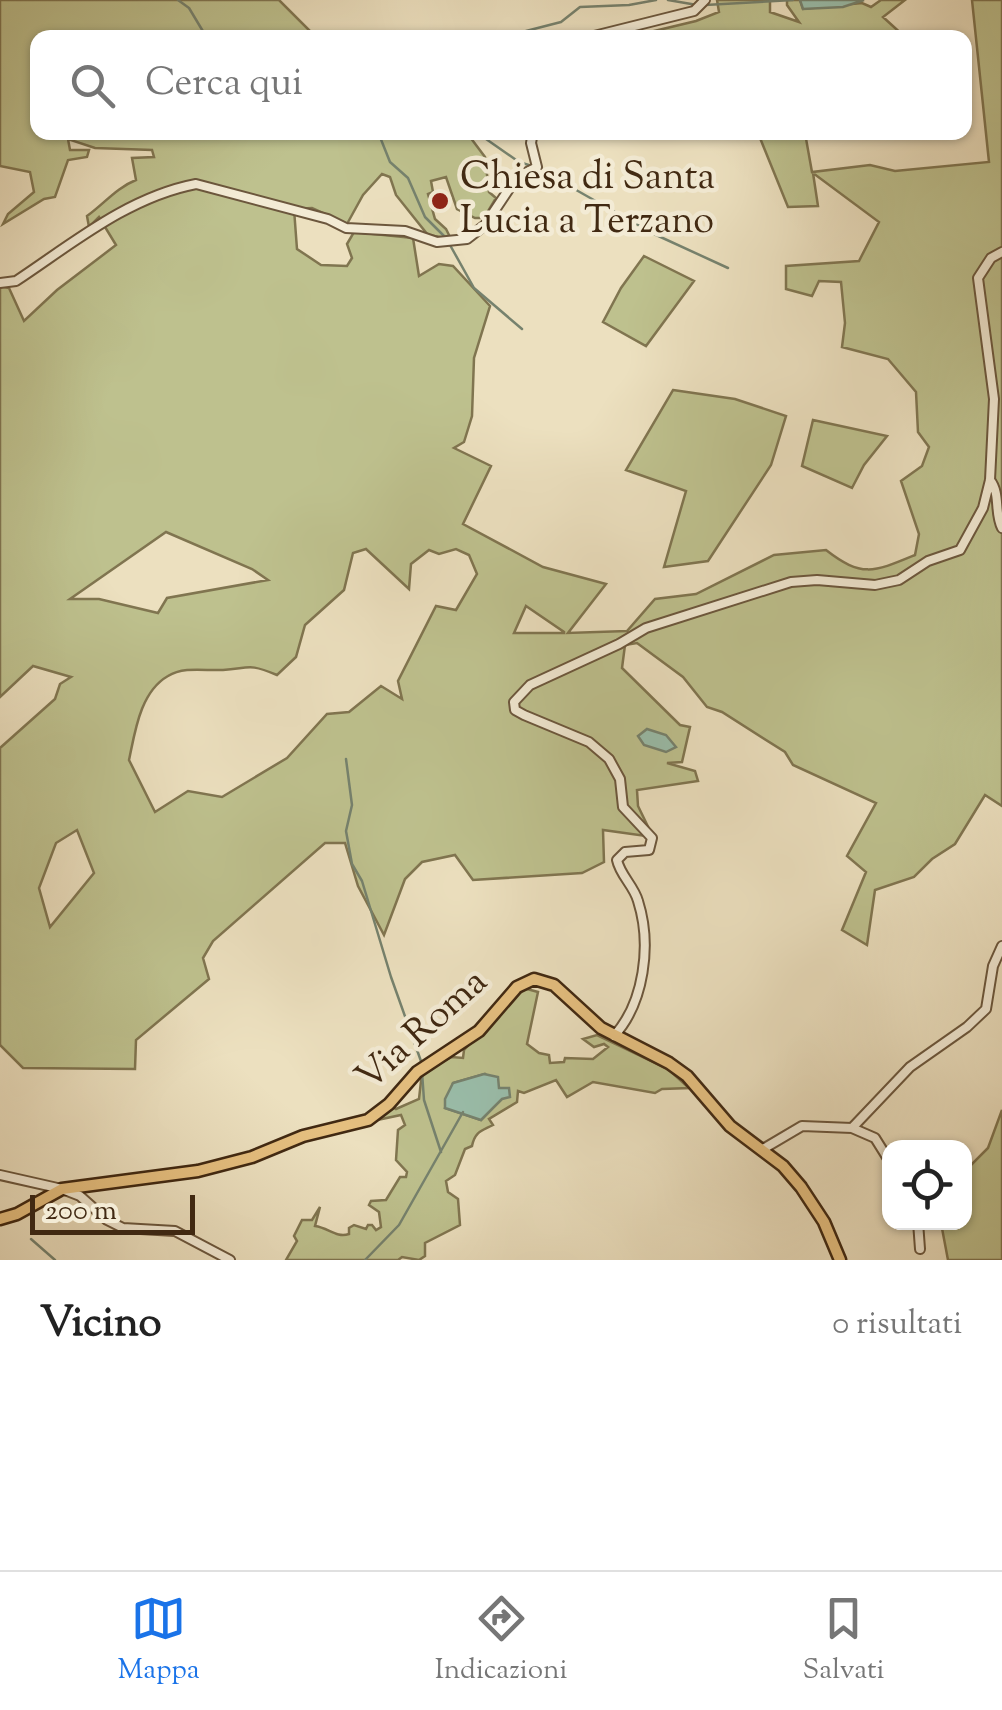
<!DOCTYPE html>
<html lang="it">
<style>
:root{--surface:#fff;--page:#f6f6f6;--text:#222;--muted:#767676;--line:#e0e0e0;--accent:#1a73e8}
body{margin:0;font-family:"Sorts Mill Goudy",serif;background:var(--page);color:var(--text)}
.controls{position:absolute;right:30px;bottom:30px;display:grid;overflow:hidden;border-radius:20px;box-shadow:0 2px 8px #0004}
.controls button{width:90px;height:90px;display:grid;place-items:center;padding:0;border:0;border-bottom:2px solid var(--line);background:var(--surface);color:var(--text);font:50px sans-serif}
.scale{position:absolute;left:30px;bottom:25px;width:165px;box-sizing:border-box;padding-left:10px;border:5px solid #412912;border-top:0;font-size:28px;line-height:35px;white-space:nowrap;color:#412912;-webkit-text-stroke:8px #f3ebd5;paint-order:stroke}
.list{margin:0;padding:0;list-style:none}
h2{display:flex;justify-content:space-between;align-items:center;height:130px;margin:0;padding:0 40px;font-size:42px}
h2 small{font-size:32px;font-weight:400;color:var(--muted)}
.icon{flex:none;width:55px;height:55px;fill:none;stroke:currentColor;stroke-width:2;stroke-linecap:round;stroke-linejoin:round}
.map{position:relative;flex:none;width:1002px;height:1260px;overflow:hidden}
.search{position:absolute;background:var(--surface);box-shadow:0 2px 8px #0004;left:30px;right:30px;top:30px;height:110px;display:flex;align-items:center;gap:25px;box-sizing:border-box;padding:0 35px;border-radius:20px;color:var(--muted);font-size:38px}
.sheet{height:310px;background:var(--surface)}
nav{display:flex;justify-content:space-around;align-items:center;box-sizing:border-box;height:140px;border-top:2px solid var(--line);background:var(--surface);font-size:28px;color:var(--muted)}
nav a{display:grid;justify-items:center;gap:5px}
nav .on{color:var(--accent)}
.map>svg:first-child{display:block}
.green{fill:#bec18e;stroke:#807550;stroke-width:2.5;fill-rule:evenodd}
.water{fill:#9abeab;stroke:#76826e;stroke-width:2.5}
.lines{fill:none;stroke-linecap:round;stroke-linejoin:round}
.stream{stroke:#76826e;stroke-width:2.5}
.minor-casing{stroke:#6c573d;stroke-width:12}
.major-casing{stroke:#412912;stroke-width:15}
.minor{stroke:#f3ebd5;stroke-width:8}
.major{stroke:#e6c080;stroke-width:10}
.poi-dot{fill:#8f2418;stroke:#f3ebd5;stroke-width:4}
.labels{text-anchor:middle;dominant-baseline:central;stroke-width:9;stroke-linejoin:round;paint-order:stroke}
.poi-label{font-size:38px;fill:#412912;stroke:#f3ebd5;text-anchor:start}
.street-label{font-size:38px;fill:#412912;stroke:#f3ebd5}
</style>
<div class="map">
<svg width="1002" height="1260" viewBox="0 0 1002 1260">
<rect width="100%" height="100%" fill="#ece0bf"/>
<filter id="stains"><feTurbulence type="fractalNoise" baseFrequency=".002" numOctaves="4"/><feColorMatrix values="0 0 0 0 .2 0 0 0 0 .09 0 0 0 0 .02 0 0 0 .5 -.17"/></filter>
<radialGradient id="worn" r=".72"><stop offset=".6" stop-color="#630" stop-opacity="0"/><stop offset="1" stop-color="#630" stop-opacity=".3"/></radialGradient>
<path class="green" d="M0 0H279L316 37 38 38V132L467 133 485 157 489 192 496 198 484 218H475L457 209 446 177 431 181 433 192 428 194 435 219 446 229 451 239 428 235 396 195 390 177 382 174 363 195 347 224 312 208 294 209 297 249 321 265 347 266 352 258 347 244 354 232 413 238 419 276 439 264 453 266 490 306 474 358 472 416 464 442 454 448 491 466 463 524 543 567 606 584 568 633 627 631 655 599 696 594 774 555 826 550C862 578 874 572 915 555L919 534 901 481 922 466 929 447 918 432 916 392 888 359 842 347 845 323 841 282 819 281 812 296 786 289V266L859 261 879 222 813 173 818 206 788 207 758 133H805L812 172 870 165 895 171 989 162 972 0H1002V806L985 795 955 844 932 859 914 877 875 890 867 945 842 930 866 872 847 856 876 803 793 765 785 752 722 712 707 707 683 677 637 643 625 645 622 668 680 725 690 727 682 762 667 763 695 771 698 781 637 790 638 806 653 837 603 830 604 862 582 873 473 880 455 855 422 862 405 879 384 935 358 886 345 843H325L213 941 203 958 209 979 136 1040 135 1069 23 1068 0 1045V748L55 699 60 684 71 677 33 666 0 697V286L9 288 24 321 57 290 116 245 99 217 89 227 87 216C105 203 116 188 136 180L132 158 154 157 152 150 95 148 68 139 70 150H89L87 157 68 160 55 197 44 199 3 224 8 214 34 192 30 172 0 166ZM166 532 252 569 268 580 167 598 158 613 99 599H70ZM366 549 409 589 411 564 429 550 439 554 456 549 469 555 477 574 456 610 436 606 398 681 402 699 381 686 349 712 327 714 287 758 222 797 188 791 155 812 129 760C135 732 140 692 168 676 184 666 206 671 223 670 251 668 248 663 277 675L296 657 305 625 344 590 353 553ZM526 606 564 632V633H514ZM77 830 94 873 50 927 39 888 56 843Z
M717 0H770V12L799 22 787 5V0H800L803 9 862 3 871 7 881 0H905L883 17 905 37 625 38 696 21 719 12Z
M644 256 694 281 646 346 603 322 621 288Z
M673 390 735 399 786 416 771 465 708 561 664 567 686 491 626 470Z
M813 420 887 436 864 465 852 488 802 466Z
M527 989 538 992 527 1044 539 1053 549 1055 550 1063 564 1062 565 1058 593 1059 608 1047 604 1044 594 1047 583 1039 597 1035 668 1069 689 1088 662 1089 655 1093 593 1082 567 1097 556 1080 524 1093 518 1091 517 1102 489 1119 493 1125C482 1131 475 1131 472 1146L465 1149 455 1175 446 1181 448 1192 458 1199 460 1225 425 1243V1256L419 1260 402 1257 398 1260H286L297 1241 294 1236 302 1220H312L320 1207 315 1226C329 1228 336 1238 349 1234V1228L354 1225 366 1229 368 1225H372L376 1230 381 1227 379 1212 369 1205 371 1201 386 1200 400 1177H406L407 1172 396 1160 398 1130 405 1125 401 1115 377 1120 389 1104 396 1109 419 1099 422 1072 452 1057 463 1058 464 1050 516 995ZM485 1074 499 1088 502 1098 481 1120 445 1108 453 1083Z
M1002 1110V1260H948L941 1223 964 1222 965 1171 988 1148Z"/>
<path class="water" d="M800 0H864L843 7 803 9Z
M647 729 666 735 676 747 666 752 644 745 638 736Z
M484 1074 498 1077 499 1088H509L510 1097 502 1099 481 1120 445 1108V1099L453 1083Z"/>
<g class="lines">
<path class="stream" d="M178 0 189 8 207 38
M668 0 697 5
M705 5 793 0
M519 38 526 31 561 22 580 7 629 5 656 0
M378 132 390 162 408 178 425 217 446 238
M476 132 519 162 532 166
M539 169 654 234 728 268
M450 245 474 288 522 329
M346 759 352 805 346 831 352 864 362 881 391 977 422 1064
M422 1072 424 1100 441 1152
M31 1239 55 1260
M365 1260 399 1225 463 1112"/>
<g class="minor-casing">
<path id="minor" d="M586 38 694 11 705 0
M0 283 16 281C72 244 128 197 196 184L328 219 346 228 405 231 437 242 467 239 485 225 517 177 537 167 531 143 533 132
M990 480C1001 494 994 513 1002 528
M614 1036C644 1003 652 945 638 901 634 886 620 875 617 860L625 852 649 850 652 838 623 807 620 779 609 759 589 742 524 715 515 710 514 702 530 685 619 644 646 628 791 582 817 580 875 585 899 580 928 561 960 550 983 508 990 480 994 399 978 278 991 258 1002 252
M852 1128 875 1138 890 1162
M763 1149 802 1126 852 1128 910 1067 967 1027 986 1009 993 966 1002 946
M0 1175 62 1189 80 1196 107 1220 123 1228 175 1231 230 1260
M918 1222 920 1249"/>
</g>
<g class="major-casing">
<path id="major" d="M0 1219 17 1214 62 1189 198 1171 252 1157 303 1136 368 1120 389 1104 417 1072 479 1031 517 987 534 979 554 985 601 1028 669 1063 687 1076 730 1126 783 1166 801 1187 824 1222 840 1260"/>
</g>
<use href="#minor" class="minor"/>
<use href="#major" class="major"/>
</g>
<circle class="poi-dot" cx="440" cy="201" r="10"/>
<g class="labels">
<g class="poi-label">
<text x="460" y="179">Chiesa di Santa<tspan x="460" dy="44">Lucia a Terzano</tspan></text>
</g>
<g class="street-label">
<text transform="translate(423 1031) rotate(-42)">Via Roma</text>
</g>
</g>
<rect width="100%" height="100%" filter="url(#stains)"/>
<rect width="100%" height="100%" fill="url(#worn)"/>
</svg>
<div class="controls">
<button><svg class="icon" aria-label="locate" viewBox="0 0 24 24"><circle cx="12" cy="12" r="6"/><path d="M12 2v4M12 18v4M2 12h4M18 12h4"/></svg></button>
</div>
<div class="scale">200 m</div>
<div class="search"><svg class="icon" aria-label="search" viewBox="0 0 24 24"><circle cx="10" cy="10" r="6"/><path d="M15 15l6 6"/></svg>Cerca qui</div>
</div>
<section class="sheet">
<h2>Vicino<small>0 risultati</small></h2>
<ul class="list">
</ul>
</section>
<nav>
<a class="on"><svg class="icon" aria-label="map" viewBox="0 0 24 24"><path d="M3 6l6-2 6 2 6-2v14l-6 2-6-2-6 2zM9 4v14M15 6v14"/></svg>Mappa</a>
<a><svg class="icon" aria-label="directions" viewBox="0 0 24 24"><path d="M12 3l9 9-9 9-9-9zM9 14v-3h6M13 9l2 2-2 2"/></svg>Indicazioni</a>
<a><svg class="icon" aria-label="saved" viewBox="0 0 24 24"><path d="M7 4h10v16l-5-4-5 4z"/></svg>Salvati</a>
</nav>
